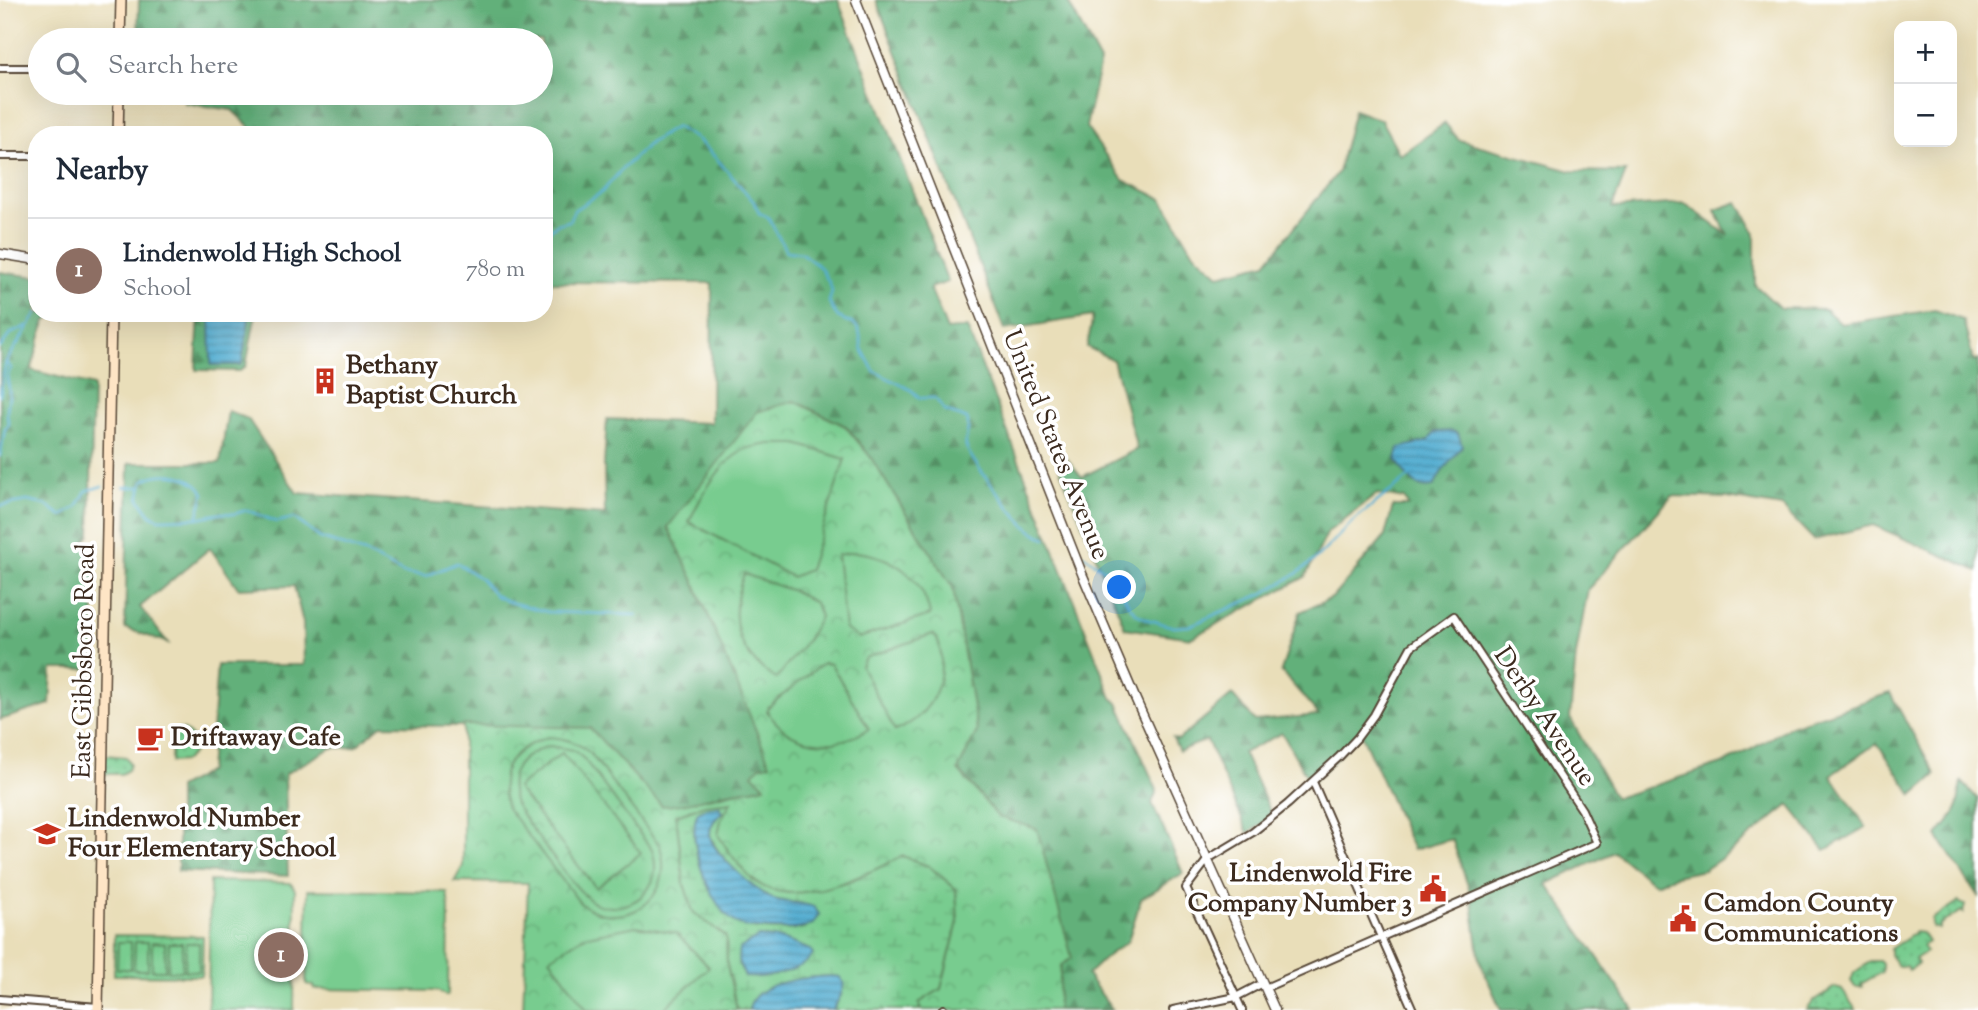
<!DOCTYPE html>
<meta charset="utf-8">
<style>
:root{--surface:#fff;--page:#f6f6f7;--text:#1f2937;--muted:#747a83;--line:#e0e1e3;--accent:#d93025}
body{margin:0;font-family:"Sorts Mill Goudy",serif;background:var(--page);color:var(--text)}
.controls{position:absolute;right:21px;top:21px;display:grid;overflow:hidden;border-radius:14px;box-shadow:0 7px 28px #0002}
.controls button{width:63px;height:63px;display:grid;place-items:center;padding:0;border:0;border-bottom:2px solid var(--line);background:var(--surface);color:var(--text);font:35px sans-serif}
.you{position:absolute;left:1120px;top:588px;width:24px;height:24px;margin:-18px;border:5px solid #fff;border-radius:50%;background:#1a73e8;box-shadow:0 0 0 10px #1a73e833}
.badge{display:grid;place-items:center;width:46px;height:46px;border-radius:50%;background:var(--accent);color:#fff;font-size:23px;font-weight:700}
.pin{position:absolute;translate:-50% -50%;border:4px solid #fff;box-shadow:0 2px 7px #0006}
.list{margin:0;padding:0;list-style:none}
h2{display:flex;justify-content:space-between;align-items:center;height:91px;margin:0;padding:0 28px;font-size:30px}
h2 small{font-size:23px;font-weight:400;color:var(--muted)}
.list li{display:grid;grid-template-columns:46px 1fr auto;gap:21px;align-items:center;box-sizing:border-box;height:105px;padding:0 28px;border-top:2px solid var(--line)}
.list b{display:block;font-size:26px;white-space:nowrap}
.list p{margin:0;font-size:23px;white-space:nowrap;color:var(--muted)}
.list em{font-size:23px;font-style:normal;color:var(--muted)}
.icon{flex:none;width:38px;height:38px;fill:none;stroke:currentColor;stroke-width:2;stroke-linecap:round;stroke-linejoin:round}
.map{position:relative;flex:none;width:1978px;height:1010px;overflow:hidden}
.search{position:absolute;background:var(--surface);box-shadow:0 7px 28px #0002;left:28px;top:28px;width:525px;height:77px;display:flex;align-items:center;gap:18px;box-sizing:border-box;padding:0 24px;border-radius:38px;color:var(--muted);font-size:26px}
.panel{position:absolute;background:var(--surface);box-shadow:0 7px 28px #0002;left:28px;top:126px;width:525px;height:196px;border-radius:28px}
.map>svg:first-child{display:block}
.grass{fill:url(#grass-dots);stroke:#5a7b56;stroke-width:2}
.forest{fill:url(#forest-firs);stroke:#4e6d4c;stroke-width:2}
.wetland{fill:url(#wetland-marsh);stroke:#5a7b56;stroke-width:2;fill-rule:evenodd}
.park{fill:url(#park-crowns);stroke:#5a7b56;stroke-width:2}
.pitch{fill:#78cc8f;stroke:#5a7b56;stroke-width:2;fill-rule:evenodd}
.water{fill:url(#water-rules);stroke:#486c78;stroke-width:2}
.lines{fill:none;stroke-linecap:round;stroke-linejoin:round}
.stream{stroke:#54aed1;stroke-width:2.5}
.minor-casing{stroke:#554535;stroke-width:10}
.tertiary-casing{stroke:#554535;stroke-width:11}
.secondary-casing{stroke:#554535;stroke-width:12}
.minor{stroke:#fff;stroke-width:6}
.tertiary{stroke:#fff;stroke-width:8}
.secondary{stroke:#fee5c5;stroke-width:9}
.labels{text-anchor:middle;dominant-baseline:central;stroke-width:7;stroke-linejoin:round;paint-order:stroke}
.poi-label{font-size:26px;font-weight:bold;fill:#3b2a1e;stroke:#fff;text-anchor:start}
.street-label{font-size:26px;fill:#3b2a1e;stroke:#fff}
</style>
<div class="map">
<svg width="1978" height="1010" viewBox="0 0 1978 1010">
<defs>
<pattern id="grass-dots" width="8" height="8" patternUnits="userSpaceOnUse" patternTransform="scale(1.75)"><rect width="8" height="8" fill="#78cc8f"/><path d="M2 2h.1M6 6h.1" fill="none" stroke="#69af7b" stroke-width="1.8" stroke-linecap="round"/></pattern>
<pattern id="forest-firs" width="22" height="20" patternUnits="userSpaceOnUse" patternTransform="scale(1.75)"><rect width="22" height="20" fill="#62b07a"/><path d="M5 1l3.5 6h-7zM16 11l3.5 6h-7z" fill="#528f63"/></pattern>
<pattern id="wetland-marsh" width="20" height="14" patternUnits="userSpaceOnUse" patternTransform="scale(1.75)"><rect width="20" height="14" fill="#78cc8f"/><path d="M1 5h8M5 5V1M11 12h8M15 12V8" fill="none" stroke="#69af7b"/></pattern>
<pattern id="park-crowns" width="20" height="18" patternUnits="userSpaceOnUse" patternTransform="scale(1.75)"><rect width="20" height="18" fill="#78cc8f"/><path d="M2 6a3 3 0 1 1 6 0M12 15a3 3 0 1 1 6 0" fill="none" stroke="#69af7b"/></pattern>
<pattern id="water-rules" width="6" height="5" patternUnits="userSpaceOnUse" patternTransform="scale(1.75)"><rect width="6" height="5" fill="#54aed1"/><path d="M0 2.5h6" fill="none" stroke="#478ea9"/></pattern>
</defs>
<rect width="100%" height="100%" fill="#fff"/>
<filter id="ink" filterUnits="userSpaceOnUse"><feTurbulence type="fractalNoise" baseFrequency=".0143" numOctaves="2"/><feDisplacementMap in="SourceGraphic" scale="14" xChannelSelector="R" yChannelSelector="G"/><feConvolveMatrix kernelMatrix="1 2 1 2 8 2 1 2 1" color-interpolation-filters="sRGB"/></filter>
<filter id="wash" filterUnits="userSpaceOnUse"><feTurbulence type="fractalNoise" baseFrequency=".00686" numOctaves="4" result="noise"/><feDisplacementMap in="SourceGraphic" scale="28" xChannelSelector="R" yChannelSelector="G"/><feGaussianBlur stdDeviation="1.57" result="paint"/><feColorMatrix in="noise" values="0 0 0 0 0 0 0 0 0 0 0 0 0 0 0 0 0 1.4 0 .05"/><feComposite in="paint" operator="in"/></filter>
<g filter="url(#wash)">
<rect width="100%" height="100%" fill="#e9deb9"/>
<path class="grass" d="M172 729 184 730 194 739V751L185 761 171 762Z
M104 755 126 757 130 764 128 770 121 774H103Z
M1958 902 1965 905 1963 913 1961 911 1939 925V929L1932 927V919Z
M1915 932 1922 933 1928 942 1922 946 1926 952 1915 959 1918 963 1909 970 1906 966H1898L1890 955V949Z
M1871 961H1879L1882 964V972L1861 984 1862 987H1855L1851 981 1854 973Z
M1836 987 1842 990 1856 1010H1807L1813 1002Z"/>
<path class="forest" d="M139 0H838L948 282 930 288 947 330 967 328 1112 698 1118 703 1157 790 1152 803 1183 873 1141 899 1128 941 1106 957 1087 975 1113 1010H1057L1061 965 998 817 958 769 977 731 953 588 869 455 846 426 794 401 668 527 694 581 771 765 760 766 766 786C751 790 737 791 722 794 702 799 684 806 662 806L590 728 381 725 355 747 331 748 285 774 288 876 178 871V788L209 771 217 665H304L303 623 294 586 238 588 210 548 140 607 168 643 125 628 129 463H220L228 411 248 419 297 493 605 515 604 465 607 419 711 423 712 283 544 282V135H247L250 127 232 110 184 103V93H541V40H138Z
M876 0H1067L1100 62 1086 127 1123 180 1162 199 1194 253 1219 275 1266 263 1338 172 1354 110 1381 120 1400 155 1445 123 1459 140 1571 171 1626 172 1612 208 1684 203 1728 235 1715 210 1738 202 1755 233V285L1780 308 1825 309 1841 324 1935 310 1963 320 1974 362 1978 360V571L1873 525 1814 540 1782 507 1728 498 1672 496 1588 589 1576 655 1570 718 1615 798 1722 764 1750 750 1791 726 1890 693 1936 775 1913 795 1877 743 1831 775 1866 827 1825 850 1789 805 1731 852 1704 870 1675 876 1655 884 1614 852 1547 884 1634 1010H1501L1480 962 1471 895 1452 839 1413 850 1361 733 1311 784 1282 733 1243 753 1273 817 1248 833 1207 740 1179 751 1173 738 1178 740 1232 695 1255 721 1319 715 1281 671 1300 612 1332 598 1385 536 1393 506H1409L1404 499 1377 494 1328 532 1305 577 1191 638 1125 628 1057 462 1063 454 1082 477 1137 449 1113 360 1087 347 1093 316 1005 330Z
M0 272 37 277V313H56L45 322 31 370 93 386 90 535 83 543 95 562 92 669H52L50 704 0 720Z
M199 313H256L246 366 240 371 196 370Z
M1962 782 1978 799V896L1937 836 1956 812Z"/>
<path class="wetland" d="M733 801 721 820 752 880 772 890 790 893 848 882 903 856 929 866 956 889 958 922 941 989 919 1003 921 1010H833L841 995 836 976C812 976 752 982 749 1010H737L727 965 726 937 693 912 684 884 676 815 704 805ZM706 808 722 812C717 818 711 822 710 830 708 849 752 888 767 896 778 902 789 902 800 903L806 928C792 930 755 931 742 925 712 910 684 842 698 812ZM758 937 778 938 811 950 789 970 764 976 745 977 738 961Z"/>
<path class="park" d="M794 401 845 426 869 455 953 588 977 731 958 770 998 817 1037 829 1072 958 1061 965 1057 1010H921L919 1003 941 989 958 922 956 889 929 866 903 856C864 875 789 914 751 878 738 866 728 850 718 835L721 820 731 802 704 805 676 815 684 884 693 912 726 937 727 965 737 1010H523L528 883 454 882 463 866V725L590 728 662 806C684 806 701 799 722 795 736 791 751 790 765 786L753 774 760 766 770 764 694 581 668 527 757 412Z
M114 935 203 936 202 976 114 975Z"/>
<path class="pitch" d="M769 444H797L845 459 809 570 792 577 689 522C701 496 717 466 742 451 750 446 760 446 769 444Z
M854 552C892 555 923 576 930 615L859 638 845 629 837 555Z
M744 574 793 591 815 603 820 617 807 640 776 679C735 652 727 618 744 574Z
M933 634C940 640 941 651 941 660 943 692 925 719 895 731L861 666 865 658Z
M823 663 831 664 869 729C834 751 790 747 767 711L768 707Z
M548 737C566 738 577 742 590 753L660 846C677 899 623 935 580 903L507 808C494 769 512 749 548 737ZM549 746 573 750 584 759 652 850C658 867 656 882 643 895 630 907 608 911 593 902 575 891 528 824 515 804 504 771 520 756 549 746Z
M562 753 641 853 596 888 517 788Z
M210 881 291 883 295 890 294 1010H208Z
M308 890 447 892 449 909 448 994 446 996 438 991 315 989 314 986 306 984Z
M636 926 676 933 709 967 663 1010H587L550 958 583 937Z
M118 942H131V969H117Z
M135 942H148V970H134Z
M152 942 165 943V970H152Z
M169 943H182V971H168Z
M186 943H199V971H185Z"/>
<path class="water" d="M216 313H250L242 363 240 365H211L210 319Z
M1452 431 1458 433 1462 446 1441 473 1434 486C1417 494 1403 472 1396 459L1399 448 1428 441 1435 432Z
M719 806 722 812C715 819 709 825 710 836 712 852 756 891 771 898 785 904 800 901 814 907L819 914 813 924C801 931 789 929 776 929 762 928 745 930 733 921 709 904 685 838 698 812L706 808Z
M758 937 778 938 811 950 813 955C801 972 765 979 745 977L738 961 739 949Z
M832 976 840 977 844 984 841 995 833 1010H749C752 981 809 977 832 976Z"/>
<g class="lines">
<path class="stream" d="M452 135H458
M544 229 549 231 557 224 569 221 574 210 602 192 623 168 651 142 676 127 698 140 716 158 754 202 759 213 768 217 786 251 801 253 820 267 830 284 832 291 829 302 833 310 838 317 855 325 859 330 862 349 874 371 911 390 920 398H935L945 411 967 419C971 429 964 437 966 446 970 460 1019 521 1031 530 1035 533 1041 536 1046 538
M0 348 10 334 27 326
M0 395 6 362 37 313
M0 456 5 429 9 424C5 414 8 406 9 396 11 383 3 382 11 368L6 362
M124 487H140
M0 506 27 501 46 505 62 516 77 507 86 491 102 486
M197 518 204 494C197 474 158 469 143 481L139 499 152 516 160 519 197 518 223 513 234 514 247 510 277 522 294 518 320 538 365 553 403 573 426 576 457 563 480 578 496 596 509 602 548 612 637 615
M1077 550 1115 577 1128 604 1137 614 1146 619 1174 627 1189 626 1262 594 1295 575 1317 558 1355 519 1410 476"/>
</g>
</g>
<g filter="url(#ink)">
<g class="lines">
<g class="minor-casing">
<path id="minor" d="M0 68H40
M0 156H37
M1313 782 1413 1010
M0 999 98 1007
M943 1009V1010
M1173 1010 1236 997 1263 983
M1242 1010 1186 888 1208 859 1253 832 1288 804 1339 757 1357 738 1374 715 1411 647 1454 616 1582 810 1597 843 1265 988"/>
</g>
<g class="tertiary-casing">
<path id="tertiary" d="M856 0 1083 576 1136 700 1275 1010
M0 254 37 260"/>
</g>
<g class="secondary-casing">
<path id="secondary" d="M120 40 121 0
M118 135 119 93
M98 1010 111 313"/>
</g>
<use href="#minor" class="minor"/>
<use href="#tertiary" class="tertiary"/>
<use href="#secondary" class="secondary"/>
</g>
</g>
<defs>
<g id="building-bare" transform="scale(2.1)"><path d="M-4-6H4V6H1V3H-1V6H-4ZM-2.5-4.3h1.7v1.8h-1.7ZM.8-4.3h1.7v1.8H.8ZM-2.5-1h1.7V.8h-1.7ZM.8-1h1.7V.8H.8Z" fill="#c8321e" stroke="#fff" stroke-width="2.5" paint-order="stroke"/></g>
<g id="cafe-bare" transform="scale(2.1)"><path d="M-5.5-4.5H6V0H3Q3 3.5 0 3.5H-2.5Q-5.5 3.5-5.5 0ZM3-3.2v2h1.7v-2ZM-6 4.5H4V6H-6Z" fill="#c8321e" stroke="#fff" stroke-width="2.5" paint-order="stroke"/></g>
<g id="school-bare" transform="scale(2.1)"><path d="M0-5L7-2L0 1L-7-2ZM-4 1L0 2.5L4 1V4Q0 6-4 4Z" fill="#c8321e" stroke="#fff" stroke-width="2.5" paint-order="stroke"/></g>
<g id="civic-bare" transform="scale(2.1)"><path d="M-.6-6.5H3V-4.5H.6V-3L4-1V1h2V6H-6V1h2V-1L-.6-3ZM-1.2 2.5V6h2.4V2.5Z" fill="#c8321e" stroke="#fff" stroke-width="2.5" paint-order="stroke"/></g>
</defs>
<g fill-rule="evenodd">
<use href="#building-bare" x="325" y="381"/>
<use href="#cafe-bare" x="150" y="738"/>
<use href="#school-bare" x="47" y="834"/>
<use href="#civic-bare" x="1433" y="889"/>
<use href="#civic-bare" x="1683" y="919"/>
</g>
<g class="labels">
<g class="poi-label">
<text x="346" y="366">Bethany<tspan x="346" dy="30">Baptist Church</tspan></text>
<text x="171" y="738">Driftaway Cafe</text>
<text x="68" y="819">Lindenwold Number<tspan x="68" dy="30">Four Elementary School</tspan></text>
<text x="1412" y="874" text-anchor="end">Lindenwold Fire<tspan x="1412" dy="30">Company Number 3</tspan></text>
<text x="1704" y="904">Camdon County<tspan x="1704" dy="30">Communications</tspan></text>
</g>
<g class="street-label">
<text transform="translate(1055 445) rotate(68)">United States Avenue</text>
<text transform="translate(85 661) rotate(-89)">East Gibbsboro Road</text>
<text transform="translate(1544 717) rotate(56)">Derby Avenue</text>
</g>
</g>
</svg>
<div class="controls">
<button>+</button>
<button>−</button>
</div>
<div class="you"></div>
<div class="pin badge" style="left:281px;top:955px;background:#8d6e63">1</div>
<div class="search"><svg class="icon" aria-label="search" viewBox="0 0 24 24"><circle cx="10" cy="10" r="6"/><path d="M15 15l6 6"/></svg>Search here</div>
<section class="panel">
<h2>Nearby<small></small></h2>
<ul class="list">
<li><span class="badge" style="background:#8d6e63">1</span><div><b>Lindenwold High School</b><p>School</p></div><em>780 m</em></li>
</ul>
</section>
</div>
